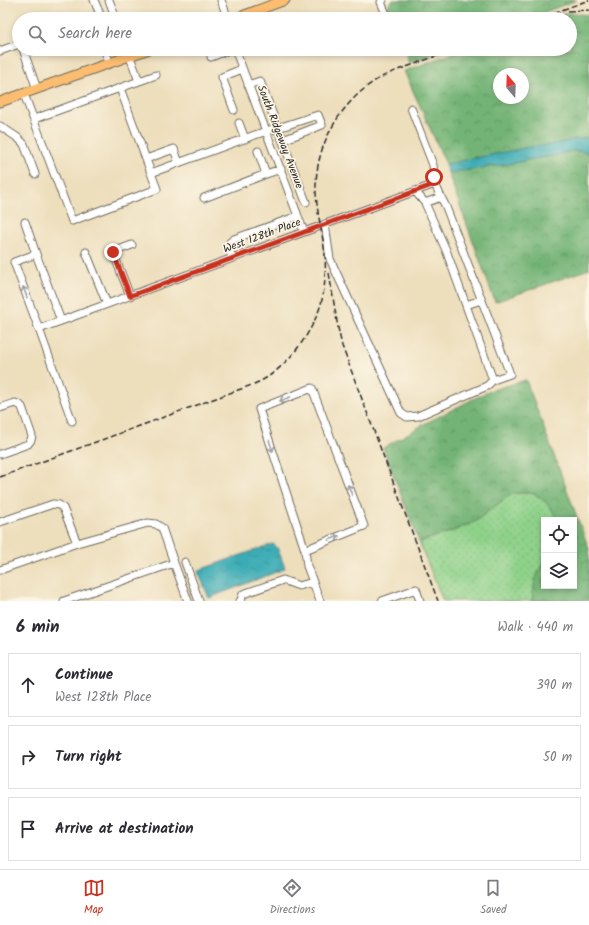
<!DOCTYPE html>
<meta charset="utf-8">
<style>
:root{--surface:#fff;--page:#f2f2f3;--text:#2b2b33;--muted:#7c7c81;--line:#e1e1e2;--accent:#c8321e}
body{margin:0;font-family:Kalam,sans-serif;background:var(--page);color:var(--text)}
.controls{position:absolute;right:12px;bottom:12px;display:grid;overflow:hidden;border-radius:0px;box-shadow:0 2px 6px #0003}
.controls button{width:36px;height:36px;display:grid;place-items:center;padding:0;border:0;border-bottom:1px solid var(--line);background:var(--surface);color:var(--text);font:20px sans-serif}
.compass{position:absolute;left:493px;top:68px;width:36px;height:36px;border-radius:50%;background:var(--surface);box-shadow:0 2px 6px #0003;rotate:341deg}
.stop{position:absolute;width:12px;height:12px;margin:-9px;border:3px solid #c8321e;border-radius:50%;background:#fff}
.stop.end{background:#c8321e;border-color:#fff;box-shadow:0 1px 4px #0008}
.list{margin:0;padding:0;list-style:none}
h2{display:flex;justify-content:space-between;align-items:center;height:52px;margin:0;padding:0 16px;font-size:17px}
h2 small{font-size:13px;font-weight:400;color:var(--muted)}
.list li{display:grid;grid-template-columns:26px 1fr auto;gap:12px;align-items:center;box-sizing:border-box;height:64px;margin:0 8px 8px;padding:0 8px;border:1px solid var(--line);border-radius:0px}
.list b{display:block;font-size:15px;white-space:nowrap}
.list p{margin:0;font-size:13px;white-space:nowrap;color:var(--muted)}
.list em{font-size:13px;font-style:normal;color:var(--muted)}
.icon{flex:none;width:22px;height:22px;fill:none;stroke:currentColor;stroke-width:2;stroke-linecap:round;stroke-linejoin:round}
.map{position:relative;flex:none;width:589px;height:601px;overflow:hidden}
.search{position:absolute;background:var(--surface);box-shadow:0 2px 6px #0003;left:12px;right:12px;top:12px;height:44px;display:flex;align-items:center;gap:10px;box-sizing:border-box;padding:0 14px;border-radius:22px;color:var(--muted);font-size:15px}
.sheet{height:268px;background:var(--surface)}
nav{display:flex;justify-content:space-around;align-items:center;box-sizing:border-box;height:56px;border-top:1px solid var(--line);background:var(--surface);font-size:11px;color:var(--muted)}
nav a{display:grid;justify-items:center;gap:2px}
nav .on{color:var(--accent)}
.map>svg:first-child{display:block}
.grass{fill:url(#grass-dots);stroke:#5d7e5a}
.forest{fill:url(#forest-crowns);stroke:#4f7050;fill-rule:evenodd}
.water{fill:url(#water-ripples);stroke:#336c70}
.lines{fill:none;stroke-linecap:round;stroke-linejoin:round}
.minor-casing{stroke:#6f6a5e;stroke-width:9}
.major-casing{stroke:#6f6a5e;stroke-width:11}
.minor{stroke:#fff;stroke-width:7}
.major{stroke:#fcbd6f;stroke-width:9}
.rail{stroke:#2b2b2b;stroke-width:1.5;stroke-dasharray:6 3;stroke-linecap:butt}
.oneway{stroke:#a0a0a0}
.route{stroke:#c8321e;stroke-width:5}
.labels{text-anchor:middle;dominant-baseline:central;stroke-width:3.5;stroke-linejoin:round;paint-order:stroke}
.street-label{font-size:11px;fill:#2b2b2b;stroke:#fcf5e5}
</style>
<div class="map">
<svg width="589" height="601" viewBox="0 0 589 601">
<defs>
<pattern id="grass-dots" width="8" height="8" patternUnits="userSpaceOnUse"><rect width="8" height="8" fill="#8fd28a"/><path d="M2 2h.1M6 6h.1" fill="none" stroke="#7cb477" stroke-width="1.8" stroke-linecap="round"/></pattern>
<pattern id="forest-crowns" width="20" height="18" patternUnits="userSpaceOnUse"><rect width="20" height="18" fill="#73b476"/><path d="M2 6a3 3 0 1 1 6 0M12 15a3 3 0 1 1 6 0" fill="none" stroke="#5f9361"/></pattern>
<pattern id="water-ripples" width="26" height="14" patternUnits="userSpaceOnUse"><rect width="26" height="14" fill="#3bacb5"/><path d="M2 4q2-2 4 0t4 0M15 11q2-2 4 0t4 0" fill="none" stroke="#328c93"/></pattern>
</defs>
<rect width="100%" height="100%" fill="#fcf5e5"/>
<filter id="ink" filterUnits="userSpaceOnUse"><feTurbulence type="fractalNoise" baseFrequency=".025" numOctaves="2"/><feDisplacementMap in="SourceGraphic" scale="8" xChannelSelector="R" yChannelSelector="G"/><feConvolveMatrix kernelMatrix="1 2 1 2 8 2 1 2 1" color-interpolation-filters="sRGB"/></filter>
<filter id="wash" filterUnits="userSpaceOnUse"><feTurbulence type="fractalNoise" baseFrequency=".012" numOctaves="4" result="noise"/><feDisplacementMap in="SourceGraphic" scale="16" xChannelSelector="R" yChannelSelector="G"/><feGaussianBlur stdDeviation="0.9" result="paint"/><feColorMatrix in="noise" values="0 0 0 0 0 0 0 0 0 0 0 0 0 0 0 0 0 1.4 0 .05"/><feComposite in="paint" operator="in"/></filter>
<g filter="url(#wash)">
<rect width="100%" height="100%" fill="#eddebc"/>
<path class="grass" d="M513 493H534L546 502 559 520H544V560L535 580 532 601H443L419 542 453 531 476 521 495 506Z"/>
<path class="forest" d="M392 0H577L526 19H392L387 8Z
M568 13 589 15V137L549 145 525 148 446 164 404 71 466 49H570V19H549ZM499 74H523V98H499Z
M404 49H446L409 63Z
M571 151H581L589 153V269L495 302 448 173 514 163 538 158 555 156Z
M526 380 589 549V601H532L535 580 544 560V586H574V520H559L546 502 534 493H513L495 506 476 521 453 531 419 542 383 448 426 423 489 391Z"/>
<path class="water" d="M589 137V153L581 151H571L555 156 538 158 514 163 448 173 446 164 525 148 549 145Z
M272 544 275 545 278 549 285 568 284 569 209 598 198 572 199 570Z"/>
</g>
<g filter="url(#ink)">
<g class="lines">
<g class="minor-casing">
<path id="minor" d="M94 0 102 19
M109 0 116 19
M221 0 228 19
M383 0 381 2 388 19
M23 49 37 89
M104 49 110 63
M127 49 139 81
M235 49 304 232
M400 49V50
M0 51 19 44
M211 57 231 49
M248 85 260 81 306 202
M120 88 151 173 266 131 278 128 318 115 322 125 283 140
M24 94 72 221 157 189 151 173
M411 108 433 165 435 184 441 197 425 203 415 191
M234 110 222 77 242 69
M34 119 156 75
M239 123 245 139
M0 126 18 138 24 144 35 174
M258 151 266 174 281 169
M146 159 174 149 179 163
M204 198 266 174
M425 203 446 250 493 380
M25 222 36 254
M325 224 330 259 401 413 407 417 418 416 487 386 493 380 510 374 446 207 441 197
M86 252 107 304
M232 258 229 248 230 242 234 239 298 216
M130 296 113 252 132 245
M466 305 481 300
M39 329 14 262 36 254 61 321
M0 408 15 403 20 405 22 407 32 436 31 440 28 444 0 454
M72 421 39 329 435 184
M0 522 53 504 59 505 63 508 77 543
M305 550 364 526 312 388 259 409 305 550 307 566 320 601
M185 562 199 601
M0 570 77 543 148 523 156 524 162 528 174 563
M64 601 174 563 188 601
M240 601 241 600 243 594 283 580 299 586 313 582
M382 601 416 589 420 601"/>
</g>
<g class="major-casing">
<path id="major" d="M234 19 285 0
M0 102 149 49"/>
</g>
<use href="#minor" class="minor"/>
<use href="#major" class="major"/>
<path class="rail" d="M568 11 589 10
M537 19 589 0
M329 273 338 328 342 346 438 601
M0 477 249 386C255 384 261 381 266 378 290 363 313 331 321 304 325 289 326 271 325 256 323 232 315 208 316 184 317 147 336 112 364 89 379 76 397 70 415 64 428 59 441 54 455 49"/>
</g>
<defs><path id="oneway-shaft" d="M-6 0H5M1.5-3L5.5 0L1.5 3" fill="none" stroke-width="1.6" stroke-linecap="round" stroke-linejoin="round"/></defs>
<g class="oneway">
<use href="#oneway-shaft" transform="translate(25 292) rotate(-110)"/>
<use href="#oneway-shaft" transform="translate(285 399) rotate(158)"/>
<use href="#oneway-shaft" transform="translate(271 446) rotate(72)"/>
<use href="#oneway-shaft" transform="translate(350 490) rotate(-111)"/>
<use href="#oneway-shaft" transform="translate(334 538) rotate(-21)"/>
</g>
</g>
<g class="lines" filter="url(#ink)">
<path class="route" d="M113 252 130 296 435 184 434 177"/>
</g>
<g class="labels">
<g class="street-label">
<text transform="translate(280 137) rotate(69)">South Ridgeway Avenue</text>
<text transform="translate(262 236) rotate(-20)">West 128th Place</text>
</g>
</g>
</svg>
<div class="controls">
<button><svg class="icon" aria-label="locate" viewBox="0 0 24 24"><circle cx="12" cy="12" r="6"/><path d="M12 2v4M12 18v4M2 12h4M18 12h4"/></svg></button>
<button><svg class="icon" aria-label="layers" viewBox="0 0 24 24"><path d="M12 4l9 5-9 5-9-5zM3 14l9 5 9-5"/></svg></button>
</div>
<svg class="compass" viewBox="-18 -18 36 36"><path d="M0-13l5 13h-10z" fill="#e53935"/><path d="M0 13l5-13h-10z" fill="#7c7c81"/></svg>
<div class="stop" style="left:434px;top:177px"></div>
<div class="stop end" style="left:113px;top:252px"></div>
<div class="search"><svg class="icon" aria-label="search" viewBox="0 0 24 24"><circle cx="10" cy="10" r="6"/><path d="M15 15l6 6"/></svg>Search here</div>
</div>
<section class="sheet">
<h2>6 min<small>Walk · 440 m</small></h2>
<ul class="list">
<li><svg class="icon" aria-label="ahead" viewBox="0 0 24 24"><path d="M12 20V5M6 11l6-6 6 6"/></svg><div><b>Continue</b><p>West 128th Place</p></div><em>390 m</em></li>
<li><svg class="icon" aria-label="right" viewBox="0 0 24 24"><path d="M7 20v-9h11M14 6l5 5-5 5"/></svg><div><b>Turn right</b></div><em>50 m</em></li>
<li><svg class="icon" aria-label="arrive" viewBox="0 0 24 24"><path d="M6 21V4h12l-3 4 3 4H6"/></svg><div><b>Arrive at destination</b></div></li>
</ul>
</section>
<nav>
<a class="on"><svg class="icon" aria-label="map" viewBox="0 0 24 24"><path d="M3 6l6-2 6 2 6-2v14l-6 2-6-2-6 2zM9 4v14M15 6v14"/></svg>Map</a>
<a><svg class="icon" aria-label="directions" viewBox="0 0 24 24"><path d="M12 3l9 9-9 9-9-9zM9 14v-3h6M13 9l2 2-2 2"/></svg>Directions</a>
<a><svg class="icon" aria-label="saved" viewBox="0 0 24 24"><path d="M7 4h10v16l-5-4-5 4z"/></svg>Saved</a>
</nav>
